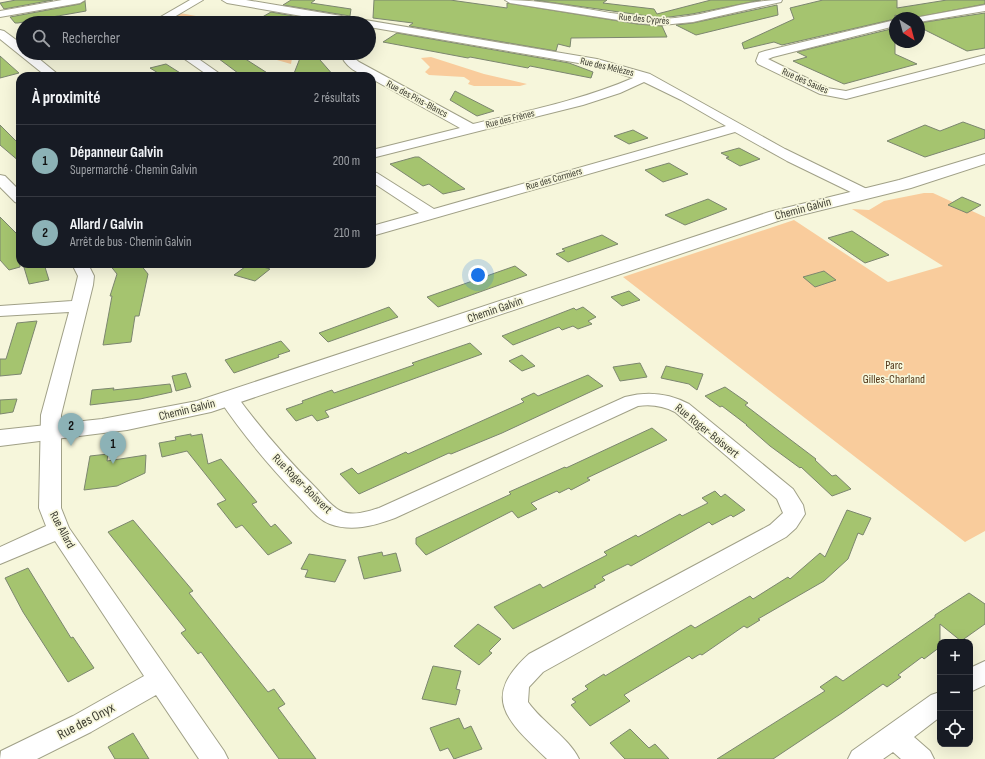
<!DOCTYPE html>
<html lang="fr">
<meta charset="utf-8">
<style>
:root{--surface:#171b24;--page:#20242c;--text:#f1f3f6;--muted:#9ea1a6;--line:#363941;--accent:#8cb2b6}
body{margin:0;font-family:"Sofia Sans Condensed",sans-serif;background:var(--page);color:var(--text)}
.controls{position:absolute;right:12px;bottom:12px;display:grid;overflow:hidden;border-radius:8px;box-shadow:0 4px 16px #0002}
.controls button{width:36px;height:36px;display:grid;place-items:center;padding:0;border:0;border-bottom:1px solid var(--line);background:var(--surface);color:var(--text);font:20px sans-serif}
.compass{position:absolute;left:889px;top:12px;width:36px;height:36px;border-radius:50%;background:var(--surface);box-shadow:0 4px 16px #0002;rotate:144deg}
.you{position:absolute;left:478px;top:275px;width:14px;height:14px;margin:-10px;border:3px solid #fff;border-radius:50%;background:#1a73e8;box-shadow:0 0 0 6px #1a73e833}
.badge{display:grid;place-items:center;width:26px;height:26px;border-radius:50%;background:var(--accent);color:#111;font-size:13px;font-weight:700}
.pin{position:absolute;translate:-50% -33px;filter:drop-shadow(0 1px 2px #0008)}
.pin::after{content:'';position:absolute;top:21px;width:14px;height:12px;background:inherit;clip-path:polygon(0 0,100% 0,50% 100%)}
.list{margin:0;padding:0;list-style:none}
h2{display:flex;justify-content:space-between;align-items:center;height:52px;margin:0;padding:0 16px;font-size:17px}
h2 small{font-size:13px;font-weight:400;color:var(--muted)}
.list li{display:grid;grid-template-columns:26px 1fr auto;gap:12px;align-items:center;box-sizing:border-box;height:72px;padding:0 16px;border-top:1px solid var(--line)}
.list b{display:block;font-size:15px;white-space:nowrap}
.list p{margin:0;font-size:13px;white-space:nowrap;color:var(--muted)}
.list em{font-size:13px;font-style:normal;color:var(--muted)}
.icon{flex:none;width:22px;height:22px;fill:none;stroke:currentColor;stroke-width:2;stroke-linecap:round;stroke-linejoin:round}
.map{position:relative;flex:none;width:985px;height:759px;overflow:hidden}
.search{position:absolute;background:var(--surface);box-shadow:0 4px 16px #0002;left:16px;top:16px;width:360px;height:44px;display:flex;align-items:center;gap:10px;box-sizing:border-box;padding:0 14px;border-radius:22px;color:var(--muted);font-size:15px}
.panel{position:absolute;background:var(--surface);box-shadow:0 4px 16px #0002;left:16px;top:72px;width:360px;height:196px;border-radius:12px}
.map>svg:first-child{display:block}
.green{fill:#f9cc9c}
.building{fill:#a5c46f;stroke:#7c866f}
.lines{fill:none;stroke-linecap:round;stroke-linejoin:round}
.minor-casing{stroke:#a0a087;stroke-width:2}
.tertiary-casing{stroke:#a0a087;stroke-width:2}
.minor{fill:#fff;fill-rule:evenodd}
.tertiary{fill:#fff;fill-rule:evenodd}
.labels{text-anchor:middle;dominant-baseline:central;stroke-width:3.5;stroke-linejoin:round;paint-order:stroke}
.far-street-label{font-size:10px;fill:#3c3c31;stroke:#f6f6db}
.street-label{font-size:12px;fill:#3c3c31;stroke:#f6f6db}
.park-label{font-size:12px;fill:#503516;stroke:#f6f6db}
.near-street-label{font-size:14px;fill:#3c3c31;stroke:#f6f6db}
</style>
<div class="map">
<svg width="985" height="759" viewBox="0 0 985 759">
<rect width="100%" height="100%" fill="#f6f6db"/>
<path class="green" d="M180 13 217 20 211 23H162Z
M252 53H293L291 64Z
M431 57 484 74 527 84 520 86H474L468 84 470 81 464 77 429 75 425 72 430 67 421 58Z
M924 193H933L985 217V531L965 542 623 277 794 220 888 282 943 266 852 209 869 210 884 201Z"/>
<path class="building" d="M16 0H53L4 9 0 3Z
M291 0H315L311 3 351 9 350 16 283 5Z
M374 0H450L507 8V3L637 24 662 26 667 37 571 38 570 47 558 44 556 51 409 26 413 23 373 18Z
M534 0H607L603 3 654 9 657 14 711 0H761L692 14 662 18Z
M823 0H897V8L947 0H985V4L913 18H901L895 15V19L782 45 774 42 744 49 742 43 794 19 790 8Z
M85 1 86 11 18 23H15L10 17 80 4Z
M777 5 778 15 696 35 676 25 693 23Z
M271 12 333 23H252Z
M985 13V48L967 51 919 27V23Z
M895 28V54L917 64 844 84 793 61 807 57 797 52Z
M397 33 569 63 593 72 591 78 530 66 528 68 470 57 468 58 383 42Z
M211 53H236L272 76H242Z
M302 53H322L320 60 334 76H293Z
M0 56 19 73 0 78Z
M166 64 185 76H163L150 68Z
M455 91 494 111 477 116 450 100Z
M963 122 985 130V138L925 157 887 141 925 125 940 131Z
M0 125 20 145V162L0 145Z
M633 130 648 138 629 144 614 136Z
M739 148 760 159 740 166 726 158 729 157 721 153Z
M415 157H419L465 189 443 194 429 184 423 186 390 164Z
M669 163 688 174 663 182 645 170Z
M962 197 981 205 967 213 948 205Z
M708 199 727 209 685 225 665 215Z
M0 217 20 237V267L9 270 0 260Z
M852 231 889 255 865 263 828 238Z
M602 235 618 244 568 262 556 254 565 251 562 249Z
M23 264H44L49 280 29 284Z
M109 264H140L148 274 139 316H135L131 342 103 345 112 296H110L117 274Z
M249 264H253L270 269 255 281 234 275Z
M515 266 527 275 438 307 427 297Z
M824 271 836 280 815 287 803 277Z
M629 291 640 300 622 306 611 297Z
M389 307 398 317 328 342 319 333Z
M583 307 596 317 588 321 592 324 578 329 573 326 562 330 559 327 513 345 502 336 574 308 576 310Z
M37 321 21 374 0 376V359H6L17 323Z
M281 341 290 351 278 355 279 357 234 373 225 360Z
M470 343 482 354 325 411 329 417 317 421 312 415 296 421 286 409 303 403 302 401 332 390 334 393 414 365 412 363Z
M522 355 535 366 522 371 509 361Z
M640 363 647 377 620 381 613 367Z
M666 366 703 374 697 390 689 384 661 378Z
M186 373 191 387 176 391 172 376Z
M588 375 603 386 502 433 451 454 449 453 359 494 340 474 352 468 358 474 406 452 408 454 524 402 521 399 534 393 538 396Z
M170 384 172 392 140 399 90 405 92 390 114 388 113 390Z
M725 387 748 403 745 405 779 431 816 459 815 460 832 476 836 475 851 489 832 496 801 467 800 468 770 446 746 425H747L722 406 720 407 705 396Z
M17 399 13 412 0 414V400Z
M652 428 667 440 587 478 590 480 571 490 569 488 559 493 557 491 531 503 537 509 518 518 512 511 426 555 416 544V538L511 494 509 492 565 467 566 468Z
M191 434V436L202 434 208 464 221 459 257 502 252 504 271 527 275 524 292 543 268 555 242 525 236 528 217 504 226 500 187 451 162 457 159 443 176 440 175 437Z
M108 454 107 461 146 455 145 473 117 486 84 490 90 456Z
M715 491 721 497 725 494 745 510 733 517 731 515 712 525 709 522 631 566 628 564 602 577 605 580 594 586 596 587 513 629 494 607 540 584 543 588 607 555 604 552 636 535 638 537 680 514 682 516 708 503 702 498Z
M847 510 871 518 863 535 858 533 848 559 824 581 758 619 760 620 747 628 744 626 702 655 700 654 692 659 689 656 624 695 630 701 590 726 571 705 576 702 572 699 588 689 585 686 604 674 605 676 691 625 695 628 750 596 753 599 788 577 790 579 820 553 825 557Z
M133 520 193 591 189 593 268 692 274 689 285 704 278 708 316 759H279L201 652 198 654 181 633 186 630 108 532Z
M382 552 383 556 396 553 401 571 364 579 358 557Z
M309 554 346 560 335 582 305 577 308 570 301 569Z
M28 568 71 638 73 637 94 668 68 682 23 612 5 578Z
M969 593 985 604V624L961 641 940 624V647L924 659 922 657 898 675 901 677 887 687 883 684 842 713 773 759H717L825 691 820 687 836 676 843 681 853 674 935 617V615Z
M478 624 501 639 489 651 492 653 479 665 454 646Z
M433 666 461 671 456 689 460 690 456 705 422 699Z
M459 718 464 729 471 726 482 749 454 759 448 748 440 751 430 728Z
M630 729 649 748 655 744 669 759H625L610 743Z
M133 733 149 759H115L108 747Z"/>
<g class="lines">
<g class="minor-casing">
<path id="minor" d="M62 0H85L80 3 0 17V11Z
M190 0H203L164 23H150Z
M222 0H246L597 59 650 74 785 149 871 191 873 194 871 197H861L787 161 735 132 372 236V226L419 213 372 182V172L377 173 434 209 726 126 681 100 644 82 620 93 583 105 372 158V150L460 128 372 79V76C360 76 343 66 341 53H353L354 58 359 62 473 124C527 111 582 100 633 78L596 66 369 27V23H342L227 3Z
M505 0C540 0 575 7 611 13 627 15 645 19 662 19 703 18 741 0 782 0L781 2 693 22 662 25 637 23 510 3Z
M985 5V11L919 22V18H914Z
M895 20V26L773 57 768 59 827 88 846 91 985 55V63L846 99 820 94 758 64 756 61 759 53 765 51Z
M0 30 4 31 23 45V53H32L60 76H46L0 39Z
M176 53H190L223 76H209Z
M0 175 5 176 20 191V204L15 202 0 187Z
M72 264H88L94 276 93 285 61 415V508L69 528 224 751 228 759H199L156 695 91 732 37 759H0L1 751 73 716 144 676 55 541 0 564V547L46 526 39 508 41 415 69 312 0 316V306L72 301 78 276Z
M229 393 236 395C260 428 287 459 316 488 324 496 332 508 343 512 355 516 369 511 379 508L625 397C648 391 668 393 689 404L793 489 803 505 805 514 796 528 786 537 543 672 529 687 528 702C542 722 569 738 579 759H547C509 722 479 699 529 654L770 525 783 513 777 499 675 412C663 406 652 404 638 406L395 518C373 526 352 532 330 524 317 519 309 507 300 498 270 467 243 435 219 399L222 395Z
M985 661V685L970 692V668Z
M940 692V717L914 737 930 751 934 759H901L893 752 883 759H848L852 751 931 695Z"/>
</g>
<g class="tertiary-casing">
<path id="tertiary" d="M985 154V164L911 188 781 220 211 412 127 430 0 446V430L102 419 197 401 769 212 899 180Z"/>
</g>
<use href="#minor" class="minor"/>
<use href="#tertiary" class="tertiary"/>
</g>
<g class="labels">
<g class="far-street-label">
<text transform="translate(644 19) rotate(5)">Rue des Cyprès</text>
<text transform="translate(607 67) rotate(13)">Rue des Mélèzes</text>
<text transform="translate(805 81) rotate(24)">Rue des Saules</text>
<text transform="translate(417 99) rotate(28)">Rue des Pins-Blancs</text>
<text transform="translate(510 119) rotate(-14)">Rue des Frênes</text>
<text transform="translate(554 179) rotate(-16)">Rue des Cormiers</text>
</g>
<g class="street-label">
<text transform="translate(803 209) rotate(-15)">Chemin Galvin</text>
<text transform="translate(495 310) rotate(-19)">Chemin Galvin</text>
<text transform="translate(187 410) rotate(-14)">Chemin Galvin</text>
<text transform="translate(707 431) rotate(39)">Rue Roger-Boisvert</text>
<text transform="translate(302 484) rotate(45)">Rue Roger-Boisvert</text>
<text transform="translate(62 530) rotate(62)">Rue Allard</text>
</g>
<g class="park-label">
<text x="894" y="365">Parc<tspan x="894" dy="14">Gilles-Charland</tspan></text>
</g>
<g class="near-street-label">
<text transform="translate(86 721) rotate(-28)">Rue des Onyx</text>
</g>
</g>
</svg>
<div class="controls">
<button>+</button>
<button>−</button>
<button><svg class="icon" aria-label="locate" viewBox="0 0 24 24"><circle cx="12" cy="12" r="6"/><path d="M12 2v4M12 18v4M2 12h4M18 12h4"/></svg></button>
</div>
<svg class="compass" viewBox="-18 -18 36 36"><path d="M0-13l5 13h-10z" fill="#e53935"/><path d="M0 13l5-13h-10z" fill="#9ea1a6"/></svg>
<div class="you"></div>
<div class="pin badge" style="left:113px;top:464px">1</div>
<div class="pin badge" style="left:71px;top:446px">2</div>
<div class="search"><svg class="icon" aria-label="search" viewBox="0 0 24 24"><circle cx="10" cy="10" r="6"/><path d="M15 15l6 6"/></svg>Rechercher</div>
<section class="panel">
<h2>À proximité<small>2 résultats</small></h2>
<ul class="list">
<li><span class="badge">1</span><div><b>Dépanneur Galvin</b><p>Supermarché · Chemin Galvin</p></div><em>200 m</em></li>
<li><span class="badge">2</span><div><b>Allard / Galvin</b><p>Arrêt de bus · Chemin Galvin</p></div><em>210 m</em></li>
</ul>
</section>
</div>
